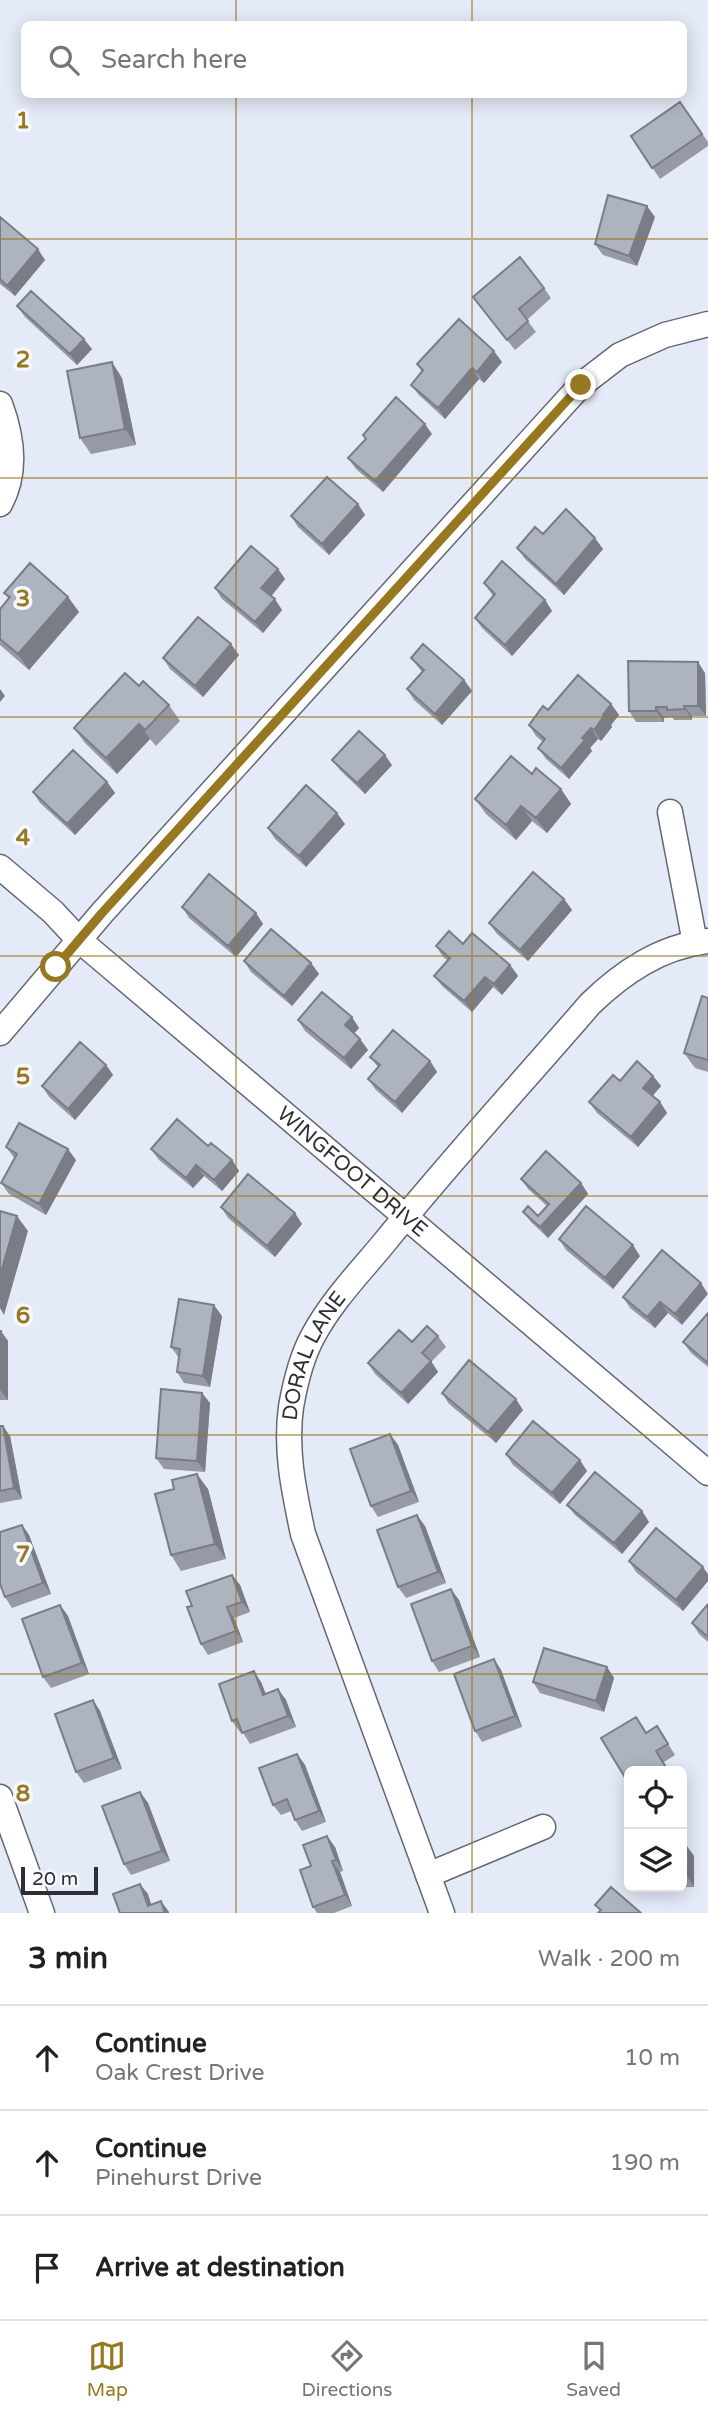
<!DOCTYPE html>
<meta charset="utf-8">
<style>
:root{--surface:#fff;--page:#f6f6f6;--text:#222;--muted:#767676;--line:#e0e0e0;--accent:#977821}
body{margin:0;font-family:"Varela Round",sans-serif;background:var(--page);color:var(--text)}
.controls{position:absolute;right:21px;bottom:21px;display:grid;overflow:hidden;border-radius:10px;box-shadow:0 4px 18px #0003}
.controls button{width:63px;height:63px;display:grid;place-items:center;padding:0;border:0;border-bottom:2px solid var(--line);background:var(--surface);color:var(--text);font:35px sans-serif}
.scale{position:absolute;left:21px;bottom:18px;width:77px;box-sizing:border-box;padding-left:7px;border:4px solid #2d2f35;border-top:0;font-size:19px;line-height:24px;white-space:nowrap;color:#2d2f35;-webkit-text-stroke:5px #f5f8fd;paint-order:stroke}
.stop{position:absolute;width:21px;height:21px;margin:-16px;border:5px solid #977821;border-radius:50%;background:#fff}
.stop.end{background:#977821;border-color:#fff;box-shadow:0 2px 7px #0008}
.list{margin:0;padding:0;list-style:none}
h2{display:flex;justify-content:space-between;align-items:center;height:91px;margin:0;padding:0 28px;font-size:30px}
h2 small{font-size:23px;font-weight:400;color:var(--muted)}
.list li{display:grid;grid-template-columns:46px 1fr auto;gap:21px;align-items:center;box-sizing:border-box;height:105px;padding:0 28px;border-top:2px solid var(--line)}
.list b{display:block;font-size:26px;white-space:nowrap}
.list p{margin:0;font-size:23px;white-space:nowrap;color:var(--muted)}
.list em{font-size:23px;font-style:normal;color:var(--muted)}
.icon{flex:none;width:38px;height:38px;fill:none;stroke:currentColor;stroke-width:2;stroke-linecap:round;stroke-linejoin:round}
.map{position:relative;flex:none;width:708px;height:1913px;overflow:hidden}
.search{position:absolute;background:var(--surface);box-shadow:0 4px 18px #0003;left:21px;right:21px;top:21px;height:77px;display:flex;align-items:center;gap:18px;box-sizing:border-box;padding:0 24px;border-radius:10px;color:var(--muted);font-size:26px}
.sheet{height:406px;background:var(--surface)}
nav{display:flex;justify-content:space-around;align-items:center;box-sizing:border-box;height:98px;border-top:2px solid var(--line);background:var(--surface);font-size:19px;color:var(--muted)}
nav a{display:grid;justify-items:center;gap:4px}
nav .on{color:var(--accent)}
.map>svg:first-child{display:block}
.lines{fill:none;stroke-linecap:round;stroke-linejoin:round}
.street-casing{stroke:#636874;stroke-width:27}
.street{stroke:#fff;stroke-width:24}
.wall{fill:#969aa5}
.shaded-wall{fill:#7a7d86}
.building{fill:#aeb3c0;stroke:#7a7d86;stroke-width:2}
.route{stroke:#977821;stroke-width:9}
.grid{fill:none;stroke:#977821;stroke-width:2;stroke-opacity:0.55}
.labels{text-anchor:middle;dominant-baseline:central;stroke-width:7;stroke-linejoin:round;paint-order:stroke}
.street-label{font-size:21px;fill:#2d2f35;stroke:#f5f8fd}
.grid-label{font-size:23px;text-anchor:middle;font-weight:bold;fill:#977821;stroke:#f5f8fd;stroke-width:7;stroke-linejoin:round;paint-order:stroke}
</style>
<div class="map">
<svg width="708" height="1913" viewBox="0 0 708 1913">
<rect width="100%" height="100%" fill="#e5eaf8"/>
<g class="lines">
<g class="street-casing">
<g id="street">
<path d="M0 404C12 436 17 473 0 504"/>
<path d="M670 812 695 943"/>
<path id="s1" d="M0 867 53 912 79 940 105 962 708 1473"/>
<path d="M0 1033 102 913 581 385 620 355 665 335 708 324"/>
<path d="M0 1797 42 1913"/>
<path d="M428 1875 543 1827"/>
<path id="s2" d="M442 1913 303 1534C294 1491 285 1451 291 1407 295 1384 302 1356 313 1336 331 1302 360 1272 384 1243 450 1161 521 1084 590 1004 623 972 660 947 708 941"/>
</g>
</g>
<use href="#street" class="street"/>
</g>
<path class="wall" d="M680 102 708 142V146L660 179 631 136Z
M0 217 45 260 15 296 0 284Z
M655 217 637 266 603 255 595 244Z
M544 288 551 298 527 320 536 332 515 350 473 297Z
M17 306 92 349 77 365 25 317Z
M502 362 484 383 479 379 445 419 419 395 411 385 422 372 417 364Z
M122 378 136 445 91 454 80 438Z
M432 434 383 492 356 469 348 458 366 439Z
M358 504 365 515 329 555 298 527 291 516Z
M543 534 603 549 564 595 525 559 517 548Z
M278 569 285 579 271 596 282 610 263 633 222 599 215 588Z
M484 583 545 600 552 611 512 656 482 628 475 618 493 596Z
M4 593 68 597 79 612 29 670 0 645V609L9 599Z
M239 655 203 697 170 669 163 658Z
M411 658 464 680 472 691 442 725 414 700 407 689 422 672Z
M705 673 706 716H692V720H674L672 717 664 718V722H636L629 711Z
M139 686 169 705 180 721 156 746 150 739 117 774 85 743 74 728Z
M611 704 619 715 611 725 612 727 601 741 598 739 590 748 592 751 569 779 546 759 538 748 543 742 536 736 529 725 548 710Z
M332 760 392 765 365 794 340 770Z
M532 774 561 789 571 804 547 833 532 821 516 840 486 814 475 799Z
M107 782 115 793 75 835 40 803 33 792Z
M345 824 306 867 275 839 268 828Z
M564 899 572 910 528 961 497 934 489 923Z
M182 907 256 913 263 924 236 957 189 918Z
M463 944 510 965 518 976 502 995 493 987 472 1012 442 986 434 976 447 960 443 957 436 946Z
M244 961 311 963 319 974 292 1006 251 972Z
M708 998V1072L695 1068 684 1053Z
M298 1020 359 1028 354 1033 360 1039 368 1050 351 1069 305 1031Z
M370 1057 430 1061 437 1072 402 1113 376 1090 368 1079 378 1067Z
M106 1065 113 1075 75 1120 49 1097 42 1086Z
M653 1076 661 1086 652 1096 660 1102 667 1113 638 1147 597 1113 589 1102 620 1081Z
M208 1146 232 1160 239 1171 222 1191 204 1176 193 1188 159 1160 151 1149Z
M6 1147 76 1160 46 1215 9 1194 1 1183 15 1159Z
M521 1179 581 1183 588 1194 548 1238 531 1222 523 1212 538 1216 547 1206 528 1189Z
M221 1207 302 1224 275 1257 228 1218Z
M559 1239 640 1256 613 1289 566 1250Z
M662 1250 682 1325 668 1313 655 1328 630 1308 623 1297Z
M708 1313V1367L691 1353 683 1342Z
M222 1316 210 1387 184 1383 177 1372 179 1358 171 1347Z
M0 1331 8 1341V1400H0Z
M438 1336 446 1347 431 1362 438 1372 408 1404 375 1374 368 1363 412 1342Z
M202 1393 210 1403 205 1472 164 1469 156 1458Z
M442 1393 523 1410 496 1443 449 1404Z
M0 1426 10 1436 22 1499 0 1503Z
M390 1434 398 1445 419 1502 378 1517 371 1506Z
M506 1454 587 1471 560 1504 513 1465Z
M208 1489 226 1559 181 1571 171 1555Z
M567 1505 642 1511 649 1522 622 1554 575 1515Z
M22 1525 29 1535 51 1594 12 1608 5 1597Z
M425 1526 446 1583 406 1598 398 1587Z
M629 1561 708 1574V1581L683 1611 636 1572Z
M232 1575 240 1585 250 1612 234 1618 243 1642 208 1655 201 1644 192 1606Z
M459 1600 480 1657 439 1672 432 1661Z
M708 1604V1642L699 1634 692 1623Z
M60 1605 68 1616 89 1674 51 1688 43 1677Z
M494 1659 501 1670 522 1727 482 1742 475 1731Z
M607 1667 614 1678 604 1712 540 1693 533 1682Z
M261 1682 266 1694 278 1689 286 1700 296 1727 250 1744 242 1731 240 1732 232 1721Z
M93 1700 100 1711 122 1769 84 1783 76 1772Z
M657 1726 675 1755 664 1762 669 1771H629L646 1733Z
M297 1754 305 1765 326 1822 302 1831 295 1820 291 1811 281 1815 273 1805Z
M140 1792 148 1803 170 1861 131 1875 124 1864Z
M682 1822V1845H686L694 1856V1887L646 1888 645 1887H682Z
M335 1847 343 1871 340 1872 352 1906 334 1913H317L313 1907 311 1866Z"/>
<path class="shaded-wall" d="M647 206 655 217 637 266 629 256Z
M38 249 45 260 15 296 7 286Z
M84 339 92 349 77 365 70 354Z
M494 351 502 362 484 383 477 372Z
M112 362 122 378 136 445 125 429Z
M472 368 479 379 445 419 438 408Z
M425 424 432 434 383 492 375 481Z
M358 504 365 515 329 555 322 544Z
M595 538 603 549 564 595 556 584Z
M278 569 285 579 269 599 261 588Z
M68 597 79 612 29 670 18 654Z
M275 599 282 610 263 633 255 622Z
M545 600 552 611 512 656 505 645Z
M231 644 239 655 203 697 195 686Z
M698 662 705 673 706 716 698 706Z
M464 680 472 691 442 725 435 714Z
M0 689 5 696 0 702Z
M611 704 619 715 611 725 612 727 601 741 594 730 603 715Z
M684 706 692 716V720L685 709Z
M656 707 664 718V722L656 711Z
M139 724 150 739 117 774 106 758Z
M591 728 598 739 590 748 592 751 569 779 561 768 582 738Z
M385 755 392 765 365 794 357 783Z
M107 782 115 793 75 835 67 824Z
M561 789 571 804 547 833 536 818Z
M521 806 532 821 516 840 506 825Z
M337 813 345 824 306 867 299 856Z
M564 899 572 910 528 961 520 950Z
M256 913 263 924 236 957 228 946Z
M311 963 319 974 292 1006 284 996Z
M510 965 518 976 502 995 494 984Z
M485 977 493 987 472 1012 464 1001Z
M352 1017 359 1028 352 1036 345 1025Z
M360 1039 368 1050 351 1069 344 1058Z
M430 1061 437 1072 402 1113 395 1102Z
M106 1065 113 1075 75 1120 68 1109Z
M653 1076 661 1086 650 1099 643 1088Z
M660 1102 667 1113 638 1147 631 1137Z
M68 1149 76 1160 46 1215 39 1204Z
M232 1160 239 1171 222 1191 214 1180Z
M196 1165 204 1176 193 1188 186 1178Z
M581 1183 588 1194 548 1238 540 1227Z
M295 1213 302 1224 275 1257 267 1246Z
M17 1216 28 1231 4 1315 0 1308V1276Z
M633 1245 640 1256 613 1289 605 1278Z
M701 1283 708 1294 682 1325 675 1314Z
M660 1302 668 1313 655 1328 647 1317Z
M214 1305 222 1316 210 1387 203 1376Z
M1 1331 8 1341V1400L0 1390Z
M431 1361 438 1372 408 1404 401 1393Z
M202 1393 210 1403 205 1472 197 1461Z
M516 1399 523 1410 496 1443 488 1432Z
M3 1426 10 1436 22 1499 14 1488Z
M390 1434 398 1445 419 1502 411 1491Z
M580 1460 587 1471 560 1504 552 1493Z
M197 1474 208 1489 226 1559 215 1544Z
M642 1511 649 1522 622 1554 614 1543Z
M417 1515 425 1526 446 1583 438 1572Z
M22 1525 29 1535 51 1594 43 1583Z
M703 1567 708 1574V1581L683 1611 676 1600Z
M232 1575 240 1585 250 1612 242 1602Z
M451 1589 459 1600 480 1657 472 1646Z
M60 1605 68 1616 89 1674 82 1663Z
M227 1607 234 1618 243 1642 236 1631Z
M494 1659 501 1670 522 1727 515 1716Z
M607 1667 614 1678 604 1712 596 1701Z
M254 1671 261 1682 270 1706 263 1695Z
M278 1689 286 1700 296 1727 288 1716Z
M93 1700 100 1711 122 1769 114 1758Z
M297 1754 305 1765 326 1822 319 1811Z
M140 1792 148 1803 170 1861 162 1851Z
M327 1836 335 1847 343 1871 336 1860Z
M686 1845 694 1856V1887L687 1876Z
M332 1861 340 1872 352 1906 345 1895Z
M140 1884 148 1894 154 1913 148 1906Z
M161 1901 169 1912V1913H165Z"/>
<path class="building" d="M680 102 702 134 652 168 631 136Z
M608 195 647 206 629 256 595 244Z
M0 217 38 249 7 286 0 279Z
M520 257 544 288 519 309 528 321 507 340 473 297Z
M31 291 84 339 70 354 17 306Z
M459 319 494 351 477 372 472 368 438 408 411 385 423 370 417 364Z
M112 362 125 429 80 438 67 371Z
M396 397 425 424 375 481 348 458 366 439 363 435Z
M327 477 358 504 322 544 291 516Z
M566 509 595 538 556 584 517 548 535 527 543 534Z
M251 546 278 569 261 588 275 599 255 622 215 588Z
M502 561 545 600 505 645 475 618 495 594 484 583Z
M30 563 68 597 18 654 0 639V609L10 597 4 593Z
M198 617 231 644 195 686 163 658Z
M423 644 464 680 435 714 407 689 424 670 411 658Z
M628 661 698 662V706H684L685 709 667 710V707H656V711H629Z
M125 673 139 686 143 681 169 705 145 730 139 724 106 758 74 728Z
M578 675 611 704 603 715 604 716 594 730 591 728 582 738 585 740 561 768 538 748 545 739 529 725 543 706 548 710Z
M359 731 385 755 357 783 332 760Z
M73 750 107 782 67 824 33 792Z
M511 756 532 774 536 768 561 789 536 818 521 806 506 825 475 799Z
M306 785 337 813 299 856 268 828Z
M533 872 564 899 520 950 489 923Z
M209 874 256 913 228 946 182 907Z
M271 929 311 963 284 996 244 961Z
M449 931 463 944 472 933 510 965 494 984 485 977 464 1001 434 976 450 958 436 946Z
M322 992 352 1017 345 1025 360 1039 344 1058 298 1020Z
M702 996 708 998V1060L684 1053Z
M393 1030 430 1061 395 1102 368 1079 380 1065 370 1057Z
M80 1042 106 1065 68 1109 42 1086Z
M637 1061 653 1076 643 1088 660 1102 631 1137 589 1102 613 1075 620 1081Z
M177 1119 208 1146 211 1143 232 1160 214 1180 196 1165 186 1178 151 1149Z
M19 1123 68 1149 39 1204 1 1183 17 1154 6 1147Z
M546 1151 581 1183 540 1227 523 1212 528 1206 538 1216 549 1204 521 1179Z
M248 1174 295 1213 267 1246 221 1207Z
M586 1206 633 1245 605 1278 559 1239Z
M0 1211 17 1216 0 1276Z
M662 1250 701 1283 675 1314 660 1302 647 1317 623 1297Z
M179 1299 214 1305 203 1376 177 1372 180 1349 171 1347Z
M708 1313V1363L683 1342Z
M427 1326 438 1336 422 1353 431 1361 401 1393 368 1363 399 1330 412 1342Z
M0 1331H1L0 1390Z
M469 1360 516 1399 488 1432 442 1393Z
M161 1389 202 1393 197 1461 156 1458Z
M533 1421 580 1460 552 1493 506 1454Z
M0 1426H3L14 1488 0 1491Z
M390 1434 411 1491 371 1506 350 1449Z
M595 1472 642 1511 614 1543 567 1505Z
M197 1474 215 1544 171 1555 155 1494 174 1489 172 1480Z
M417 1515 438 1572 398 1587 377 1530Z
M22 1525 43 1583 5 1597 0 1584V1532Z
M656 1528 703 1567 676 1600 629 1561Z
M232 1575 242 1602 227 1607 236 1631 201 1644 187 1607 192 1606 186 1591Z
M451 1589 472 1646 432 1661 411 1604Z
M708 1604V1637L692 1623Z
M60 1605 82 1663 43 1677 22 1619Z
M544 1648 607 1667 596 1701 533 1682Z
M494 1659 515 1716 475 1731 454 1674Z
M254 1671 263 1695 278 1689 288 1716 242 1733 237 1719 232 1721 219 1684Z
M93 1700 114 1758 76 1772 55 1714Z
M636 1717 646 1733 657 1726 668 1744 656 1751 667 1769 663 1771H629V1784L601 1738Z
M297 1754 319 1811 295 1820 287 1799 273 1805 259 1768Z
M140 1792 162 1851 124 1864 102 1806Z
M327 1836 336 1860 332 1861 345 1895 313 1907 300 1870 311 1866 303 1845Z
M682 1845H686L687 1876H682Z
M140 1884 148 1906 161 1901 165 1913H120L113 1894Z
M611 1887 641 1913H598L601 1910 595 1905Z"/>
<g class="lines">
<path class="route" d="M56 967 102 913 581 385"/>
</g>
<path class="grid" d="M236 0V24M472 0V24M236 94V1913M472 94V1913M0 239H708M0 478H708M0 717H708M0 956H708M0 1196H708M0 1435H708M0 1674H708"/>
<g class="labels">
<g class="street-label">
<text stroke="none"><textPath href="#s1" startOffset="466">WINGFOOT DRIVE</textPath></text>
<text stroke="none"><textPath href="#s2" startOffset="588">DORAL LANE</textPath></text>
</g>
</g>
<g class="grid-label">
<text x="23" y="128">1</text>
<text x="23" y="367">2</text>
<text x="23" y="606">3</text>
<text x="23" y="845">4</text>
<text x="23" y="1084">5</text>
<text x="23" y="1323">6</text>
<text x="23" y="1562">7</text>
<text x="23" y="1801">8</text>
</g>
</svg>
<div class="controls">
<button><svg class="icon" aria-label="locate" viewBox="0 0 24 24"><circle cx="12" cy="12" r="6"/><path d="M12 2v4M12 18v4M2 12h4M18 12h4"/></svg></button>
<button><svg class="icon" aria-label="layers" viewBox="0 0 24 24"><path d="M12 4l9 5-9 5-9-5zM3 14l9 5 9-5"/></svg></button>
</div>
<div class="scale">20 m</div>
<div class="stop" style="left:56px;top:967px"></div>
<div class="stop end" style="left:581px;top:385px"></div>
<div class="search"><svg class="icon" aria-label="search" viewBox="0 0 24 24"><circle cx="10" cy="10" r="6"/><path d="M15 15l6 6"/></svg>Search here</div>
</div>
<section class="sheet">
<h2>3 min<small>Walk · 200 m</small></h2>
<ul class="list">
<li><svg class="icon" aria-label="ahead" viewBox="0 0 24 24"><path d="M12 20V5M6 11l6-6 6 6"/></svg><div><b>Continue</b><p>Oak Crest Drive</p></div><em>10 m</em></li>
<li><svg class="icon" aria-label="ahead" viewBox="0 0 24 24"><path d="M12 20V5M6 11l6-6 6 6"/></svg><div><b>Continue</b><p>Pinehurst Drive</p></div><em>190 m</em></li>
<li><svg class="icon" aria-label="arrive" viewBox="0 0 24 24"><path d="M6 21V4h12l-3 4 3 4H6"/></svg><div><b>Arrive at destination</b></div></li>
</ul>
</section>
<nav>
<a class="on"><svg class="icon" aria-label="map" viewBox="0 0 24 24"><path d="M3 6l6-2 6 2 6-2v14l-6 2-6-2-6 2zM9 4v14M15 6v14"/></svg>Map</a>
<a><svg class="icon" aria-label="directions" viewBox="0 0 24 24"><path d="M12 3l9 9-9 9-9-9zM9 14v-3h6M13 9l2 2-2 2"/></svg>Directions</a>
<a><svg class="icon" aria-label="saved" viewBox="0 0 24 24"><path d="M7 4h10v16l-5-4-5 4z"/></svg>Saved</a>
</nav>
